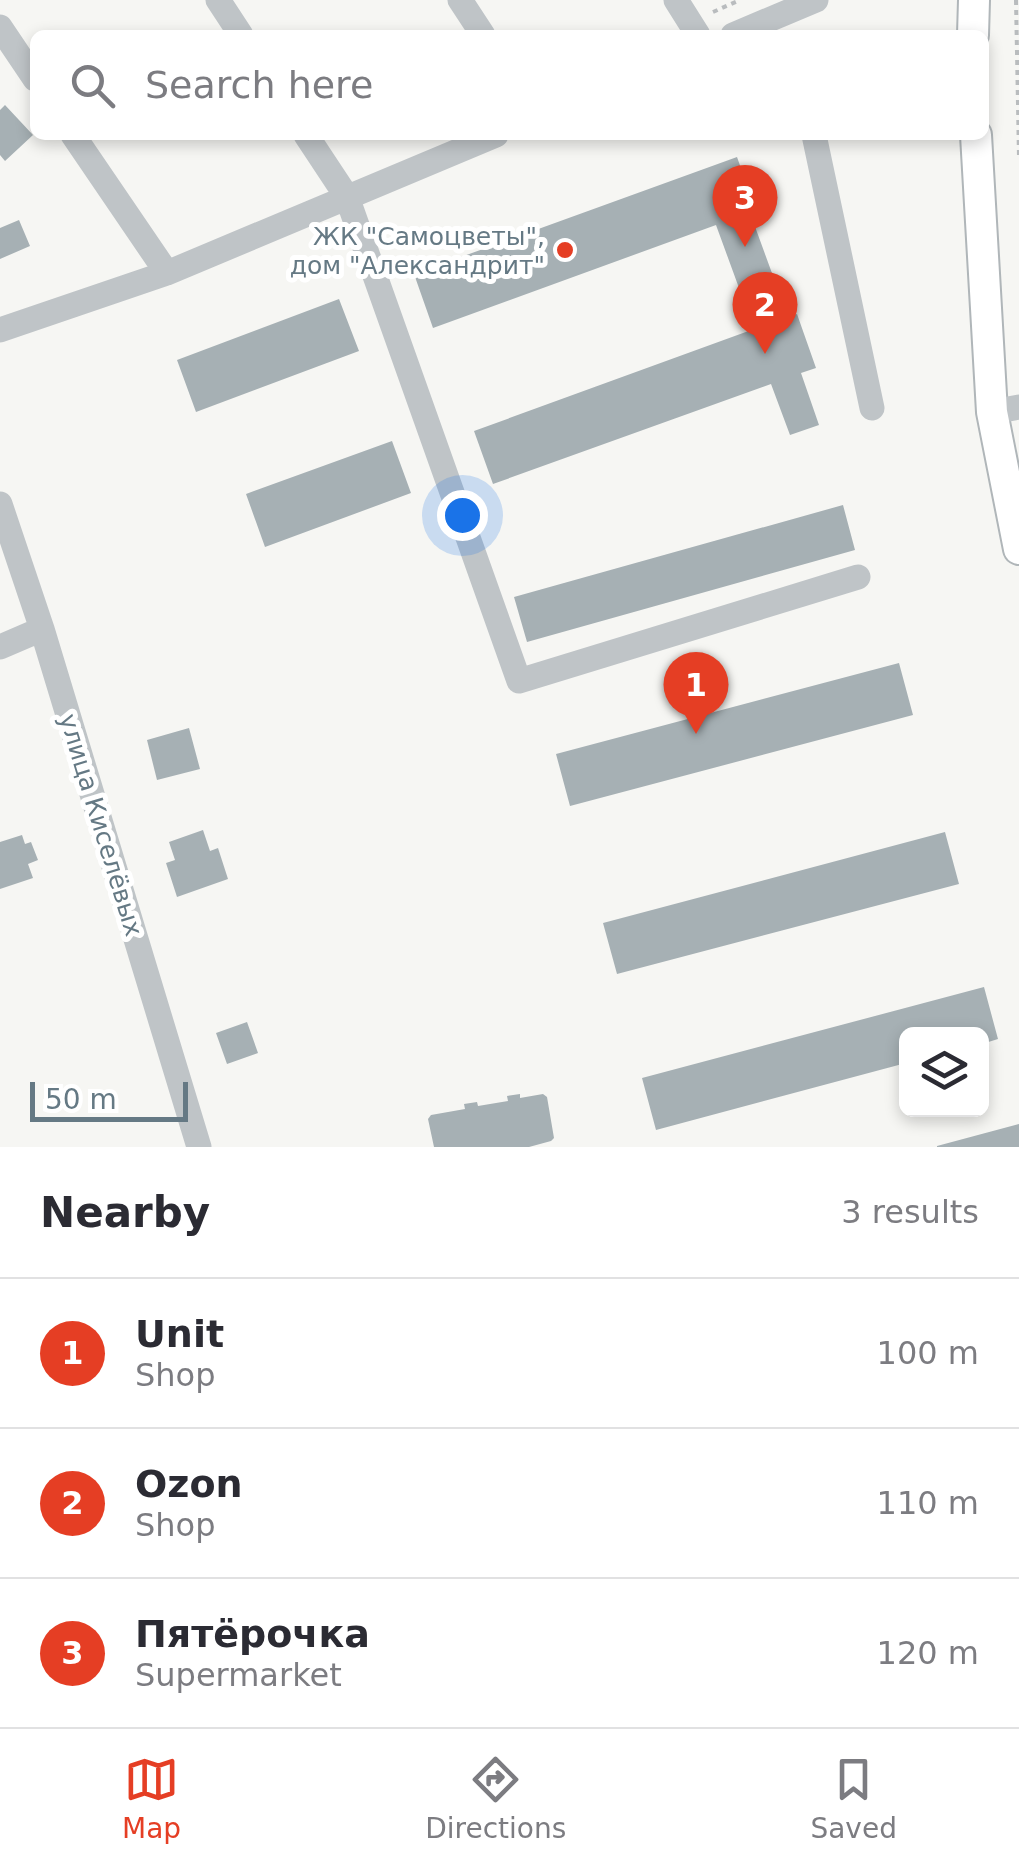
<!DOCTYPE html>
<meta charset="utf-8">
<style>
:root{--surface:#fff;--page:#f2f2f3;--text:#2b2b33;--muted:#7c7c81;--line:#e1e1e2;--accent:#e53e24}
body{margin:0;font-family:"DejaVu Sans",sans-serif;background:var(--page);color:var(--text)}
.controls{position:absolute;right:30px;bottom:30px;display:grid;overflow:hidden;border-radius:15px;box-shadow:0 5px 15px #0003}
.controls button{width:90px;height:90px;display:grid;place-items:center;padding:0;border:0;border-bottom:2px solid var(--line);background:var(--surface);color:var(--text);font:50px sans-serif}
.scale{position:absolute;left:30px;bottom:25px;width:158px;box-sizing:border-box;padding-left:10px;border:5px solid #657984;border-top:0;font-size:28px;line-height:35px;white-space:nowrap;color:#657984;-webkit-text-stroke:8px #fff;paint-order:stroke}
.you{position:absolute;left:462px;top:515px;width:35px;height:35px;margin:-25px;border:8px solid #fff;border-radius:50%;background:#1a73e8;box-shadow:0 0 0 15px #1a73e833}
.badge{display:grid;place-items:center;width:65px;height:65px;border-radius:50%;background:var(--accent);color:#fff;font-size:32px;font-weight:700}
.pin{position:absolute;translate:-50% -82px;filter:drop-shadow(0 2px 5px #0008)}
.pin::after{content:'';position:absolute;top:52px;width:35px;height:30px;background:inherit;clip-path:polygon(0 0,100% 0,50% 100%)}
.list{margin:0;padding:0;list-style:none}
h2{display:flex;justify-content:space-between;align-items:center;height:130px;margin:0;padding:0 40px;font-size:42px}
h2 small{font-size:32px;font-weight:400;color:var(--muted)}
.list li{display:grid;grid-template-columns:65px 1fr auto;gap:30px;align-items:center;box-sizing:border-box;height:150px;padding:0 40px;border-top:2px solid var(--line)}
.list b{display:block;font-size:38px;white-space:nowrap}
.list p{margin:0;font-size:32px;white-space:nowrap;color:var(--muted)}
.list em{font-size:32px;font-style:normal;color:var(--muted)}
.icon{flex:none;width:55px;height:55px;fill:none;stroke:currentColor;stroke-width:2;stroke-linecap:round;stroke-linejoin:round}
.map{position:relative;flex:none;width:1019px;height:1147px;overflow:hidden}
.search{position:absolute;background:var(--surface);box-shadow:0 5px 15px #0003;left:30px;right:30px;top:30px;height:110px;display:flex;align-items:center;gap:25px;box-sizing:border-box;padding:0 35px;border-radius:15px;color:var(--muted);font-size:38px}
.sheet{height:580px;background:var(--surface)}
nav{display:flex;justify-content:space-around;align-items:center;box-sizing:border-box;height:140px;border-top:2px solid var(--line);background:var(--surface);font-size:28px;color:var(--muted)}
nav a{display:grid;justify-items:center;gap:5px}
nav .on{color:var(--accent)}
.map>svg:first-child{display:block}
.building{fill:#a6b0b4}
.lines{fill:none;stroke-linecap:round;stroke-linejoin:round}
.major-casing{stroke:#b0b6b9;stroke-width:34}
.path{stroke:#b9bcbe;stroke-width:4;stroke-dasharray:5 5;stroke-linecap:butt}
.minor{stroke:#bfc4c7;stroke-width:25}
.major{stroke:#fff;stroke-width:30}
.poi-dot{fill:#e53e24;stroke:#fff;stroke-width:4}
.labels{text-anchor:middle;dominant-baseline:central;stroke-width:10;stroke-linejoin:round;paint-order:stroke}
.poi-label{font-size:25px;fill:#657984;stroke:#fff;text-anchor:end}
.street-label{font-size:25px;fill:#657984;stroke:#fff}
</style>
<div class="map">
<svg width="1019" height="1147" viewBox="0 0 1019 1147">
<rect width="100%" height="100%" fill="#f6f6f3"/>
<path class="building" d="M5 105 33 135 5 161 0 155V110Z
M737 157 756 211 750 213 788 317 797 314 816 368 801 373 819 425 790 435 771 384 493 484 474 431 754 329 716 225 433 328 414 274Z
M19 220 30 246 0 259V228Z
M339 299 359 351 196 412 177 360Z
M392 441 411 493 265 547 246 494Z
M843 505 855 550 527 642 514 597Z
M899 663 913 715 570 806 556 754Z
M189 728 200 769 157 780 147 740Z
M203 830 210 851 218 848 228 879 177 897 166 863 175 860 169 842Z
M945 832 959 884 617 974 603 923Z
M22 835 25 844 31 842 38 860 28 864 33 878 0 889V842Z
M984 987 998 1039 982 1044V1034H906V1063L656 1130 642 1078Z
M247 1022 258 1053 227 1064 216 1033Z
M520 1094V1098L543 1094 547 1097 554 1138 551 1141 529 1147H434L428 1119 431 1115 465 1109 464 1104 477 1102 478 1106 508 1101 507 1096Z
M1019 1124V1147H937V1146Z"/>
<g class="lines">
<g class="major-casing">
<path id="major" d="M973 35 974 0
M976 135 992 412 1019 549"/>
</g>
<path class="path" d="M1016 0 1019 157
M713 12 740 0"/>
<path class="minor" d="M218 0 241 35
M460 0 483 35
M676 0 698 35
M0 27 35 79
M733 35 816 0
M73 135 167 273
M306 135 347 197 519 681 858 577
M814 135 872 408
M0 330 167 273 496 135
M992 412 1019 407
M0 504 42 629 199 1147
M0 647 42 629"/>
<use href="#major" class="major"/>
</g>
<circle class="poi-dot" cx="565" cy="250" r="10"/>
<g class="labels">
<g class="poi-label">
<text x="545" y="236">ЖК "Самоцветы",<tspan x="545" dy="29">дом "Александрит"</tspan></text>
</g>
<g class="street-label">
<text transform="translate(101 825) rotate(73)">улица Киселёвых</text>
</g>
</g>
</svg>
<div class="controls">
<button><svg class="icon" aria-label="layers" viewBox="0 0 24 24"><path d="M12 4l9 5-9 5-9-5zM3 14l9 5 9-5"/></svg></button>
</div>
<div class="scale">50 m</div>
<div class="you"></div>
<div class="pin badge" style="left:696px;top:734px">1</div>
<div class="pin badge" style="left:765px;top:354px">2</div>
<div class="pin badge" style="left:745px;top:247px">3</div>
<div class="search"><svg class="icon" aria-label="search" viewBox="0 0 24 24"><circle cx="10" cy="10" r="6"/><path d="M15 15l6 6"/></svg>Search here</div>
</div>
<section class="sheet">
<h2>Nearby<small>3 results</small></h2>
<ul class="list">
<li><span class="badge">1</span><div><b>Unit</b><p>Shop</p></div><em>100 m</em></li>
<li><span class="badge">2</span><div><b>Ozon</b><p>Shop</p></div><em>110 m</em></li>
<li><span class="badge">3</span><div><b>Пятёрочка</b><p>Supermarket</p></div><em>120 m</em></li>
</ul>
</section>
<nav>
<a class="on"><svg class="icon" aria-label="map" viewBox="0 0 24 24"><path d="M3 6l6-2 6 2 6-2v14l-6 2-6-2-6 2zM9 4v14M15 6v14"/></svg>Map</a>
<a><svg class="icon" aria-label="directions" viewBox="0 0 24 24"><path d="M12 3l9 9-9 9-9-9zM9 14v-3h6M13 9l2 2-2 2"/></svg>Directions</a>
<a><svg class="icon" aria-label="saved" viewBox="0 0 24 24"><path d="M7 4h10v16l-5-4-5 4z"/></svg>Saved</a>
</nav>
